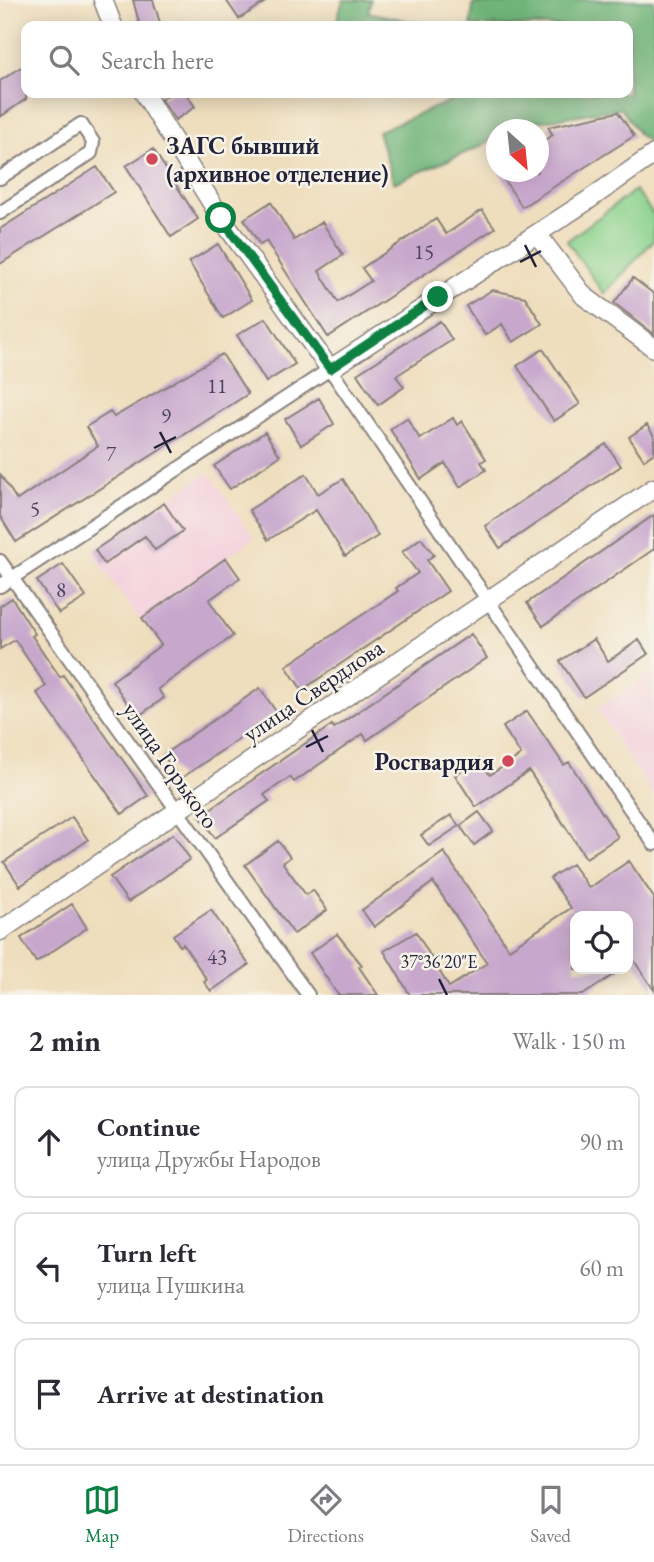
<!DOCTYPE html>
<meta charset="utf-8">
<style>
:root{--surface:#fff;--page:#f7f7f7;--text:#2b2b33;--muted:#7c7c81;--line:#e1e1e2;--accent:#0b8043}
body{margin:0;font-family:"EB Garamond",serif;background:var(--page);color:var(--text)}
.controls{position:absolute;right:21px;bottom:21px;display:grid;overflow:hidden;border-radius:14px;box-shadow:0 4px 18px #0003}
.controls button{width:63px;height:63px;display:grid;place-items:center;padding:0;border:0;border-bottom:2px solid var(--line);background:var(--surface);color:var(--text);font:35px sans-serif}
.compass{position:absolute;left:486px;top:119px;width:63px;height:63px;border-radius:50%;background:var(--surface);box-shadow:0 4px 18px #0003;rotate:153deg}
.stop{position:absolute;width:21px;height:21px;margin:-16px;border:5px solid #0b8043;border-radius:50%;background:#fff}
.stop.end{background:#0b8043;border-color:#fff;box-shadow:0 2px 7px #0008}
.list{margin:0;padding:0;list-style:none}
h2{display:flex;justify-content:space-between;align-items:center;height:91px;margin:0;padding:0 28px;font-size:30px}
h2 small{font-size:23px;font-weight:400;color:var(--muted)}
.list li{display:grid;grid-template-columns:46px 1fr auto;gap:21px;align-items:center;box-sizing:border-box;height:112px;margin:0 14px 14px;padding:0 14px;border:2px solid var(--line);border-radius:14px}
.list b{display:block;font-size:26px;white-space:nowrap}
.list p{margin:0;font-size:23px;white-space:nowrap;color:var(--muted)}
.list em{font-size:23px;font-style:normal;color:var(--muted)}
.icon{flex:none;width:38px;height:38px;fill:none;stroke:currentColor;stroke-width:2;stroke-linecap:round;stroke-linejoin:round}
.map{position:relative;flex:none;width:654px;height:995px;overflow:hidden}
.search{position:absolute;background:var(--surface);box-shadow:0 4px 18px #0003;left:21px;right:21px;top:21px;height:77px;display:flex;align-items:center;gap:18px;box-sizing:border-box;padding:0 24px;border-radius:14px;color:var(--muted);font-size:26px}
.sheet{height:469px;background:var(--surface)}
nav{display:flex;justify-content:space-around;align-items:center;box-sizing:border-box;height:98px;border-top:2px solid var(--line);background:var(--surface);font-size:19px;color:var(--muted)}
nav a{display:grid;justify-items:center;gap:4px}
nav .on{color:var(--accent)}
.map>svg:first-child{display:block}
.built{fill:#f4cfdd}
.green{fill:#8bd28d;stroke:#567a64;stroke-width:2}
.forest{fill:#70b478;stroke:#496b5a;stroke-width:2}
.building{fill:#c8a7cd}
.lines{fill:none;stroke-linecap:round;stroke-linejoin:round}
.street-casing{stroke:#88807c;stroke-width:16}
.secondary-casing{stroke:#88807c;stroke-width:21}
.street{stroke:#fff;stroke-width:12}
.secondary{stroke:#fff;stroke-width:18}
.route{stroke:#0b8043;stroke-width:9}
.ticks{fill:none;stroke:#22223b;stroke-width:2.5}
.poi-dot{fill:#d1495b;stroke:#f7f3e8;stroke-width:2.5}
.labels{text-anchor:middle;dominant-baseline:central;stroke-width:5;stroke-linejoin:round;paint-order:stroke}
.number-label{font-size:21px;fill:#4c4360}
.poi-label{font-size:24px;font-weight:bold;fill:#22223b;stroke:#f7f3e8;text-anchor:start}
.street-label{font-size:24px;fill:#22223b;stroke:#f7f3e8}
.ticks-label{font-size:18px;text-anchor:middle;fill:#22223b;stroke:#f7f3e8;stroke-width:5;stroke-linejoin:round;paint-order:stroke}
</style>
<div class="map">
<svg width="654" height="995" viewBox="0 0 654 995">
<rect width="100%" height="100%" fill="#f7f3e8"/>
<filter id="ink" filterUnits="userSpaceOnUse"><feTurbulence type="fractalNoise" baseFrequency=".0143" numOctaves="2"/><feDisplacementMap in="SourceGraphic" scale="14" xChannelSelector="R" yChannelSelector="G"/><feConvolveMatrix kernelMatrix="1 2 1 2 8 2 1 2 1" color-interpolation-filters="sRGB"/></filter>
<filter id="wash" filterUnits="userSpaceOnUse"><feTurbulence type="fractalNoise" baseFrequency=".00686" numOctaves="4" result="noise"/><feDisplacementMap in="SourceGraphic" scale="28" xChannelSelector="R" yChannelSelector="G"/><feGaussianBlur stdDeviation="1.57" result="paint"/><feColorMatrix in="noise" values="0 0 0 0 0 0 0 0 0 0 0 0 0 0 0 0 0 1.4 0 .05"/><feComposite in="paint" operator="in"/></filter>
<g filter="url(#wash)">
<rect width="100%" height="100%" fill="#efdebd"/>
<path class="built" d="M208 472 254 538 139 619 92 552Z
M654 671V797L597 709Z"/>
<path class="green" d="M635 190 654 215V240L604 294 567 241Z"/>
<path class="forest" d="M343 0H371L368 12 432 26H335Z
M511 0H654V145L640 136 621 108 543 121H520L507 129 496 130V136L479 147 394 183 378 131 453 100 424 93H628V26H471L473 4 510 3Z"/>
<g id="blocks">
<path class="building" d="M133 0H153L161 26H140Z
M226 0H268L239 19Z
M26 64V99L0 117V81Z
M171 93H186L195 107 175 120 161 99Z
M618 112 634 136 522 207 499 172H538V144L553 135 548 127Z
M153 149 198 219 171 237 126 166Z
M97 167 114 192 0 264V229Z
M271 202 294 240 322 222 343 255 319 271 338 302 371 281 362 268 436 219 446 234 482 210 495 228 328 337 266 241 260 245 244 219Z
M218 244 252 300 223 318 189 262Z
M633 278 654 294V334L614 303Z
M492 290 525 297 542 324 513 342 502 324 485 335 466 306Z
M266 318 295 364 266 382 237 335Z
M440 321 452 340 396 376 404 387 378 405 357 374Z
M543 349 580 404 554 421 517 366Z
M222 354 248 394 16 542 0 516V474L17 500 98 446 86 427 110 412 114 417Z
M319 398 334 424 301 445 285 419Z
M407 418 420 439 453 418 457 425 462 421 486 459 481 462 486 470 460 487 445 463 421 479 390 429Z
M647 425 654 436V453L644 460 629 437Z
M265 432 280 456 230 489 214 466Z
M606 444 621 466 500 548 485 526Z
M306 474 318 494 343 479 378 536 345 556 316 510 268 540 249 510Z
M164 503 183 531 155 550 145 536 104 564 95 550Z
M654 515V549L543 626 527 603Z
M421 538 434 555 427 560 448 591 302 690 286 666 398 591 396 588 418 573 402 552Z
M226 558 240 578 209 600 233 636 158 689 164 698 137 717 112 681 161 645 142 618Z
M63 564 86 597 59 614 37 581Z
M12 598 35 634 32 636 60 677 63 675 148 796 122 814 37 693 46 686 15 640 0 649V606Z
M471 634 487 658 367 740 363 734 294 782 290 777 264 795 269 801 215 838 200 816 332 725 334 728Z
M594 639 608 661 639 640 648 654 584 697 560 661Z
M260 688 277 713 180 779 163 755Z
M527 711 564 765 569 762 618 837 586 858 529 771 476 807 455 775 479 759 490 775 521 755 503 727Z
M479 812 493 831 474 845 460 826Z
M451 815 459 826 429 846 421 835Z
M72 817 88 840 20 886 4 862Z
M173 834 190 859 128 902 110 877Z
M278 841 290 857 283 863 306 895 313 890 327 910 294 934 245 865Z
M444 852 509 949 571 908 550 878 572 864 589 888 629 861 654 898V990L628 952V916H575V969H622L583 995H410L384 951 416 932 449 987 487 963 433 882 374 927 362 910Z
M72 904 87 928 36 962 21 938Z
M211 910 249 965 211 991 204 982 207 980 183 944 180 946 173 935Z
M337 934 362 965 359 967 378 995H338L310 953Z"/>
</g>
</g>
<g filter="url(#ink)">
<use href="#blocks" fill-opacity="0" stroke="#88807c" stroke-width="2"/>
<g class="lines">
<g class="street-casing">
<path id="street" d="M0 178 81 124 93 142 91 153 0 213
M0 561 308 995
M0 586 330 369 654 844"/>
</g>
<g class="secondary-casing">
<path id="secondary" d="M103 0 113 26
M144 93 221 218 330 369 587 201 654 154
M537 234 584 296 654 348
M0 931 654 488"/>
</g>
<use href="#street" class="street"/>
<use href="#secondary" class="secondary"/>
</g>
</g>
<g class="lines" filter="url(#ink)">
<path class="route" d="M221 218 330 369 438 297"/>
</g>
<path class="ticks" d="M525 245 536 267M520 262 541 251M160 432 171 453M154 448 176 437M312 730 323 752M306 747 328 736M439 979 447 995"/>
<g class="poi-dot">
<circle cx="152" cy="159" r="7"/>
<circle cx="508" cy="761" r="7"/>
</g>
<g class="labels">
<g class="number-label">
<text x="424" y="251">15</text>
<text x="217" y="385">11</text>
<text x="166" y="415">9</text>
<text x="111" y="453">7</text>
<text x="35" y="508">5</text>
<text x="61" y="589">8</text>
<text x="217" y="956">43</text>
</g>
<g class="poi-label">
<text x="166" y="145">ЗАГС бывший<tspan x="166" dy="28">(архивное отделение)</tspan></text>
<text x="494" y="761" text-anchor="end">Росгвардия</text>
</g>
<g class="street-label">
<text transform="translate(313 690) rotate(-34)">улица Свердлова</text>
<text transform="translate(171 765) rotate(55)">улица Горького</text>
</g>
</g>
<g class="ticks-label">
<text x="439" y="968">37°36'20"E</text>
</g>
</svg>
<div class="controls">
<button><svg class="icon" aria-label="locate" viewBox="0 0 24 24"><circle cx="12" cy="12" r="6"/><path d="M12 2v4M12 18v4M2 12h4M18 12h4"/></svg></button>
</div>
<svg class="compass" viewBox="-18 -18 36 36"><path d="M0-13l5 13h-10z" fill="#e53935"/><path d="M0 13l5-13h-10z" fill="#7c7c81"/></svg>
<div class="stop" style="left:221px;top:218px"></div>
<div class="stop end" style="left:438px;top:297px"></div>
<div class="search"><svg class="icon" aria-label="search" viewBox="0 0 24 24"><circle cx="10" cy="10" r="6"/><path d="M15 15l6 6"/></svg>Search here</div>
</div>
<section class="sheet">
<h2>2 min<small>Walk · 150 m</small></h2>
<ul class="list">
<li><svg class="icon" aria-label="ahead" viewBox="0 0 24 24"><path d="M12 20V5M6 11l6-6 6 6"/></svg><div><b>Continue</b><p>улица Дружбы Народов</p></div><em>90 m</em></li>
<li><svg class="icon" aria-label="left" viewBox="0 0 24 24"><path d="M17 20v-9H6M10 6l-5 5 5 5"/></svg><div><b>Turn left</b><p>улица Пушкина</p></div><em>60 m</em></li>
<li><svg class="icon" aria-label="arrive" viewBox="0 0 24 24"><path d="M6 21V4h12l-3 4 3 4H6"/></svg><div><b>Arrive at destination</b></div></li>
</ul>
</section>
<nav>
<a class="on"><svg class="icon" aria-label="map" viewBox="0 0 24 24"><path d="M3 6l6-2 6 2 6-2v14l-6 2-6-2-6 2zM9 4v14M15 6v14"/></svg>Map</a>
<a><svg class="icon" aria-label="directions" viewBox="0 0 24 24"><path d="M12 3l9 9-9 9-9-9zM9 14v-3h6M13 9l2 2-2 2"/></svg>Directions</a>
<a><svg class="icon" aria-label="saved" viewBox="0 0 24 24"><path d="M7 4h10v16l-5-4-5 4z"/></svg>Saved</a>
</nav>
